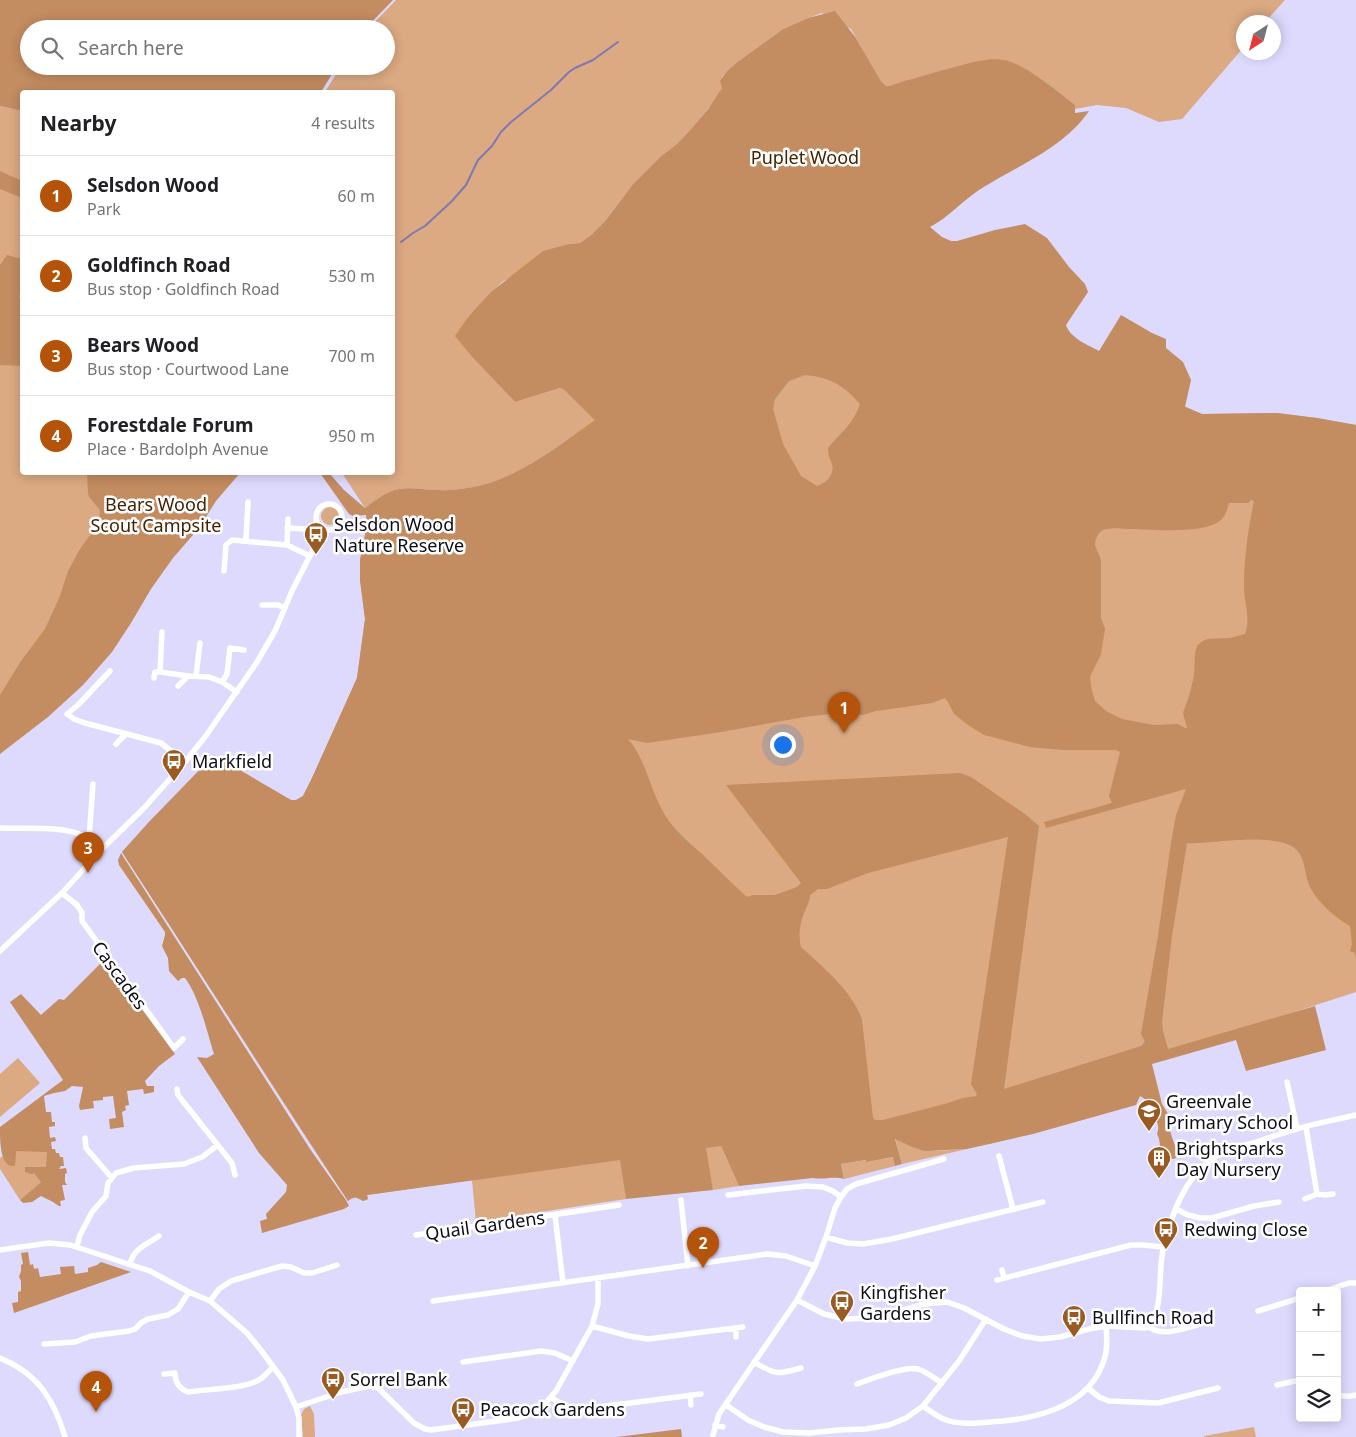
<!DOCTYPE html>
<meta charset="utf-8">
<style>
:root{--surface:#fff;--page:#f6f6f6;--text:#202124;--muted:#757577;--line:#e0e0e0;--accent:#b45309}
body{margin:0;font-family:"Noto Sans",sans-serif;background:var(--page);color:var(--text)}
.controls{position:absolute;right:15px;bottom:15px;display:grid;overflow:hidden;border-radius:5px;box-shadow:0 2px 12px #0003}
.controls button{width:45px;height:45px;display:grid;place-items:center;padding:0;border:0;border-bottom:1px solid var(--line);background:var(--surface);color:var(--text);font:25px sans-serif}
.compass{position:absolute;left:1236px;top:15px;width:45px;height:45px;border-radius:50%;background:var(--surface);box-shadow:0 2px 12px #0003;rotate:216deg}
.you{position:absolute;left:782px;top:744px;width:18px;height:18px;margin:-12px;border:4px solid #fff;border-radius:50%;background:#1a73e8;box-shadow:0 0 0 8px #1a73e833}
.badge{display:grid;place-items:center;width:32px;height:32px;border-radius:50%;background:var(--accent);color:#fff;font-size:16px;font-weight:700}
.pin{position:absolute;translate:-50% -41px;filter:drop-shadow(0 1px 2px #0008)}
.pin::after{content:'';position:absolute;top:26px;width:18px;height:15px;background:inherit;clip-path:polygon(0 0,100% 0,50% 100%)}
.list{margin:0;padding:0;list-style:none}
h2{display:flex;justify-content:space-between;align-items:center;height:65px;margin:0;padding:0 20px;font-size:21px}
h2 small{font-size:16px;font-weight:400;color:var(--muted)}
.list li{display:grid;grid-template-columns:32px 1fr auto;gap:15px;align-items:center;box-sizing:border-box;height:80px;padding:0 20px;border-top:1px solid var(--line)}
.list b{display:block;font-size:19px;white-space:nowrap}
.list p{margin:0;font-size:16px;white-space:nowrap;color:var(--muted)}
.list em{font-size:16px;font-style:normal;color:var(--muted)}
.icon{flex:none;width:28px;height:28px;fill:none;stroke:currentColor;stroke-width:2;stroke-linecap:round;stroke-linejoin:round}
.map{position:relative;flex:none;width:1356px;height:1437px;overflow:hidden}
.search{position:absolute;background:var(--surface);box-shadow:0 2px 12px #0003;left:20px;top:20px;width:375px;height:55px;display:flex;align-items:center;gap:12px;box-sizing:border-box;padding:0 18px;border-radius:28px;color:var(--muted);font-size:19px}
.panel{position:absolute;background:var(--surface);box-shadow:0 2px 12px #0003;left:20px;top:90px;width:375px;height:385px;border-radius:5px}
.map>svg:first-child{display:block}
.green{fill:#dba982}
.forest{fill:#c38c61;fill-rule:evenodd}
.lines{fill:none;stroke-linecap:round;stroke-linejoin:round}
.stream{stroke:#8078b3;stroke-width:2}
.minor{stroke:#fff;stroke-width:5.5}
.labels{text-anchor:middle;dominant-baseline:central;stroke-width:5;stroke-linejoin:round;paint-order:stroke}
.park-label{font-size:18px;fill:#452200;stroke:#fff}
.poi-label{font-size:18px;fill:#0e0c18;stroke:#fff;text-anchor:start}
.street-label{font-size:18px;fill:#0e0c18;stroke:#fff}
</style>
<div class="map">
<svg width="1356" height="1437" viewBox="0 0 1356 1437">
<rect width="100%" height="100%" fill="#dddafe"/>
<path class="green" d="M396 0H1285L1265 22H1244L1243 48 1182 119 1159 122 1126 108 1097 105 1075 109V105L1047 84 1003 60H990L969 64 908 80 889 86H886L881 81 851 29 822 13 808 18 783 29 736 63 726 72 722 77V88L717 98 691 129 677 144 661 156 633 184 606 220 591 235 580 243 569 244 502 282 468 317 456 336 473 358 515 402 560 388 564 390 596 420C561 444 524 474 482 485 469 488 454 491 440 490 425 490 409 486 394 490 383 494 374 501 365 508L342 473 392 472V92H325L341 66H386V29H368Z
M0 106 22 111V472L105 473 109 505 0 726Z
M773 338 1155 393 1202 414 1277 413 1317 418 1356 425V992L1248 1027 940 1113 721 1146 739 1186 713 1190 705 1148 621 1160 626 1199 476 1222 472 1180 367 1195 368 1199 363 1201 355 1197 348 1201C271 1086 198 968 122 852L149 822 214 755 291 800H296L303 796 312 778 357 678 365 619 360 580V560L366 529 432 516Z
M321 516a9 9 0 1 1 18 0a9 9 0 1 1-18 0Z
M18 1058 40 1083 0 1117V1074Z
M35 1131 60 1166 20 1200 0 1169V1158Z
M895 1138C922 1154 937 1151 967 1149L902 1164Z
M894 1157 895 1166 844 1179 841 1164 867 1160V1162Z
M310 1406 314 1414 315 1437H303L301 1415 304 1409Z
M1254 1427 1256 1437H1204V1436Z"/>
<path class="forest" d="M0 0H393L365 29H29V66H337L321 92H22V111L0 106Z
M835 11 856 38 881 81 886 86H889C909 79 930 74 951 68 967 64 987 57 1004 60 1025 64 1058 92 1075 105V113L1089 111C1063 149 1016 166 979 190 961 202 949 217 930 227L942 237 951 241H957L995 230 1025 224 1047 238 1069 267 1085 284 1088 292 1066 325C1070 338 1088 345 1099 351L1121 315 1152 333 1166 339V348L1183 362 1191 380 1185 407 1202 414 1277 413 1317 418 1356 425V959L1355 953 1350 951 1352 944 1350 926C1337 919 1321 905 1313 892 1301 875 1310 853 1287 844 1267 837 1235 840 1214 842 1205 842 1196 844 1187 843L1172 936 1162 1022 1163 1031 1168 1049 1315 1006 1326 1050 1246 1071 1236 1040 1152 1064 1162 1104 1170 1117V1121L1166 1126 1167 1130 1170 1129C1171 1138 1178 1149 1177 1157L1174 1159C1153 1155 1164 1146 1157 1134 1160 1126 1157 1122 1154 1115 1153 1115 1152 1108 1152 1107 1149 1102 1145 1099 1140 1096L1136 1105 1033 1134 967 1149 925 1151 912 1147 895 1139 902 1164 895 1166 893 1157 867 1162 866 1160 841 1164 844 1179C833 1176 823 1180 813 1178L739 1186 721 1146 706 1148 713 1190 626 1199 620 1160 367 1195 368 1199 363 1201C357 1197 354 1196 348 1201 272 1085 198 968 122 852L149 822 214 755 291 800H296L303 796 312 778 357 678 365 619 360 580V560L367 526 366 515 353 516 349 514 320 473H329L344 490 365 508C374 501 383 494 394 490 409 486 425 490 440 490 454 491 468 488 482 485 524 474 561 444 595 420L564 390 560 388 515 402 473 358 455 336 468 317 491 292 543 251 569 244 580 243 591 235 606 220 633 184 661 156 677 144 691 129 709 108 722 88 720 81 726 72 736 63 783 29 808 18ZM805 375C830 377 845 386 860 404 852 426 842 431 828 448 828 458 830 457 832 464 835 475 826 483 817 486L801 476 783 444 773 409 775 399 789 381ZM1251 500 1254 501C1248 530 1244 558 1244 587 1244 602 1251 620 1245 634L1230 638 1207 639 1201 642 1197 646 1195 653 1194 675 1190 693 1183 713 1187 728H1185L1178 724 1154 725 1122 719 1106 711 1095 701 1092 691 1090 677 1101 654 1105 629 1101 618V561C1100 554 1095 549 1095 543 1096 539 1098 532 1103 530 1109 528 1119 528 1126 529 1148 529 1204 535 1221 520 1226 515 1227 509 1229 503H1248ZM945 698 948 702 954 714 968 725 984 735 1030 747 1063 750H1116L1120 752 1109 796 1112 803 1044 822 1046 828 1186 789 1176 815 1171 843 1158 936 1141 1034 1145 1042 1141 1046 1004 1089 1039 826 1025 814 971 777 960 773 726 785 801 883 797 887 775 895H753L747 897C731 883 717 868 702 854 688 842 675 831 665 815 650 791 646 759 628 739L647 743 721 732 804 717 840 713 863 715 876 711 932 703ZM1008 837 971 1084 977 1094 976 1096 963 1098 948 1103 883 1120H875L873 1118 862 1020C854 993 822 966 801 947 798 936 800 921 805 911 807 905 810 902 810 895L818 889H827L868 873Z
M0 171 22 181V198L0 189Z
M7 255 22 259V293H20L19 298 22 300V366L0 365V265Z
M87 473H240L216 501 199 528 173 558 151 589 131 623 112 652 83 685 48 717 0 754V695L21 661 45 629 60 596 68 571 80 549 99 523 100 510 89 497 88 493Z
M121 853 310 1149 346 1200 349 1206 344 1209 262 1233 260 1221 267 1219 266 1214 286 1192 287 1185 259 1153 197 1057 207 1058 214 1054C207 1032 199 996 185 978H182L178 981 169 971 168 958 162 946 165 935V932L119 865 118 860Z
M105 959 175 1054 159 1066 145 1081 147 1086H154V1092L144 1094 143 1089 127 1091 129 1105 125 1106 126 1110 122 1112 124 1127 110 1129 109 1119 116 1118 113 1096 103 1097V1100L93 1101 94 1108 80 1110 79 1106 83 1087 72 1086 65 1091 54 1093 44 1096 46 1112H51L52 1122H55V1126L49 1127 50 1138 55 1137 56 1141 51 1142 52 1149H55L56 1153H59L60 1157H63L64 1166H61L59 1169 66 1168 67 1173 65 1174V1182L67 1185H62L65 1200 60 1201 61 1206H59L53 1202 41 1196 32 1202 23 1203 20 1200 41 1182 34 1173 32 1174 25 1172V1167H46L47 1152 16 1151 15 1166C0 1168 0 1142 0 1127L63 1080 10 1002 21 994 41 1015 59 999 64 1000Z
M28 1252 30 1265 33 1264 34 1269 38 1268 40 1277 61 1274 60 1267 74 1266 75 1274 88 1272V1268L97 1265 101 1262 131 1272 14 1313 12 1303 18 1302V1292L21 1291V1281L19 1277 21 1271V1265L23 1264 21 1253Z
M681 1429 682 1437H617Z"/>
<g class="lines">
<path class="stream" d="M401 242 413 233 425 226 452 201 466 185 478 160 492 146 501 132 511 122 551 90 569 72 575 68 593 60 618 42"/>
<path class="minor" d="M316 517a13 13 0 1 1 26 0a13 13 0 1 1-26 0Z
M287 528 306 529
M246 540 248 502
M287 545 288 519
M224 571 226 545 232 540 287 545 310 556
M262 605H278L285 608
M162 632 160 672 188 676 209 677 222 682 237 692
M110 671 79 704 67 714 74 719 85 723 161 743 185 762
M196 676 200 643
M154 678 155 672H160
M222 682 227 674 230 648 244 650
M178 686 188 676
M116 744 126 734
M0 828C26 829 63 825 86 837 92 840 97 846 101 850
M89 839 93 784
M62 893 77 905 82 913V921L174 1048 183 1039
M0 951 62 893 101 850 144 808 185 762 205 737 257 662 275 631 292 591 324 528
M1287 1082 1297 1128
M177 1089 178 1095 232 1163 235 1175
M1306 1127 1317 1194
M85 1138 86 1148 112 1178
M999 1156 1013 1209
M728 1195 806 1186 823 1187 833 1191 841 1197
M1305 1199 1317 1194 1325 1195 1333 1194
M681 1200 688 1266
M1176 1209 1188 1215 1200 1218H1212L1254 1206 1279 1202
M555 1215 563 1283
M416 1235 619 1205
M826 1237 847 1243 863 1244 892 1239 1043 1202
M77 1246 80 1235 92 1212 106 1196 108 1183 116 1173 134 1168 184 1164 202 1157 218 1145
M0 1250 49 1243 70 1245 150 1271 189 1292 210 1301 247 1333 260 1349 283 1380 296 1407 299 1418V1437
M130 1264C134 1248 146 1245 159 1236
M1002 1270 1004 1278
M997 1280 1131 1245H1143L1163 1247
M1324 1291 1349 1283H1356
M797 1300 824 1314 846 1319 874 1318 924 1304 947 1302 964 1308 1004 1329 1022 1336 1041 1339 1060 1337 1089 1329 1106 1326 1144 1328 1149 1327C1163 1337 1182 1329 1197 1325
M210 1301 219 1289 231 1281 282 1266 291 1267 304 1273H312L337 1265
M433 1301 767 1254 786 1256 815 1266
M1258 1311 1300 1298
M592 1326 629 1336 648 1339 743 1327
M1149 1327C1165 1304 1157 1270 1164 1245 1172 1214 1184 1179 1211 1160 1223 1151 1239 1147 1253 1143 1268 1138 1282 1133 1297 1129 1316 1123 1336 1120 1356 1115
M736 1328V1337
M44 1344 75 1342 91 1336 129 1331 135 1329 141 1323 148 1319 168 1315 178 1309 189 1292
M0 1358C37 1373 54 1399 65 1437
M463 1362 541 1351 555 1353 573 1361
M754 1362C776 1375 777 1375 801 1368
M164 1374 175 1373C175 1383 180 1389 188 1392 208 1389 242 1389 259 1380 264 1377 269 1371 273 1367
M857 1384C871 1379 904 1366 918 1369 927 1372 934 1378 942 1383
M1277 1385 1300 1380
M1088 1388 1099 1397 1109 1401 1158 1403 1218 1388
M1337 1394C1343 1397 1349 1397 1356 1395
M690 1395 691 1405
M551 1397 569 1409 575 1410 701 1394
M726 1405 748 1420 764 1427 783 1432 809 1433 839 1430 866 1429 889 1425 906 1418 923 1406 959 1361 986 1319
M923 1406C930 1411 937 1417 946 1420 963 1426 985 1422 1003 1421 1044 1417 1090 1404 1104 1360 1108 1349 1107 1337 1106 1326
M296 1407 341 1392 369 1386 378 1388 414 1423 425 1429 431 1430 518 1418 530 1414 542 1407 556 1391 592 1326 598 1304V1279
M715 1425 723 1427
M713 1435 719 1414 797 1300 815 1266 826 1237 835 1208 841 1197 847 1189 856 1184 944 1159"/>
</g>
<defs>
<g id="bus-pin" transform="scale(1.25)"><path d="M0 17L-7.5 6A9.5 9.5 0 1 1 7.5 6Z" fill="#995b21" stroke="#fff"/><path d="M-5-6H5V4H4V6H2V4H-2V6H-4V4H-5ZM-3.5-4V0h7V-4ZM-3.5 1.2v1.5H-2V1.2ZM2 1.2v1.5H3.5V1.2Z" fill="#fff"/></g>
<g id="school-pin" transform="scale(1.25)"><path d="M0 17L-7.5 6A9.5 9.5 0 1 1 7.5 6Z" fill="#995b21" stroke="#fff"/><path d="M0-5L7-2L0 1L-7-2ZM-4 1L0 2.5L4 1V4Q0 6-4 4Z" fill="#fff"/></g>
<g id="building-pin" transform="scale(1.25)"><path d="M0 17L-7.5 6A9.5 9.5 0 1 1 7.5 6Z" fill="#995b21" stroke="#fff"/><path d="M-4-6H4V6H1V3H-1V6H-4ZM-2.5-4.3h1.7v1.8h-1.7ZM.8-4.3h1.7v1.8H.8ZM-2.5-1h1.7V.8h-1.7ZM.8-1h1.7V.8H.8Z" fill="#fff"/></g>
</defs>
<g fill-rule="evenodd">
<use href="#bus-pin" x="316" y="534"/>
<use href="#bus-pin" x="174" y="761"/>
<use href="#school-pin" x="1149" y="1111"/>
<use href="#building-pin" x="1159" y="1158"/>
<use href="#bus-pin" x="1166" y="1229"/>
<use href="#bus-pin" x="842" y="1302"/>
<use href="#bus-pin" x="1074" y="1317"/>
<use href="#bus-pin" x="333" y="1379"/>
<use href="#bus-pin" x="463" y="1409"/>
</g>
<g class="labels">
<g class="park-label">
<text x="805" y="157">Puplet Wood</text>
<text x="156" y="504">Bears Wood<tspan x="156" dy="21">Scout Campsite</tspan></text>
</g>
<g class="poi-label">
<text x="334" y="524">Selsdon Wood<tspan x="334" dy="21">Nature Reserve</tspan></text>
<text x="192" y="761">Markfield</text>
<text x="1166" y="1101">Greenvale<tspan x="1166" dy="21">Primary School</tspan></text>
<text x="1176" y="1148">Brightsparks<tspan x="1176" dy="21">Day Nursery</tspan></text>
<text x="1184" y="1229">Redwing Close</text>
<text x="860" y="1292">Kingfisher<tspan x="860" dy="21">Gardens</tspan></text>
<text x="1092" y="1317">Bullfinch Road</text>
<text x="350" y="1379">Sorrel Bank</text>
<text x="480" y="1409">Peacock Gardens</text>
</g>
<g class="street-label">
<text transform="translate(120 975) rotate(54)">Cascades</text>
<text transform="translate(485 1225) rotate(-8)">Quail Gardens</text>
</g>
</g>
</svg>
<div class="controls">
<button>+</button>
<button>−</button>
<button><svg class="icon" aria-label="layers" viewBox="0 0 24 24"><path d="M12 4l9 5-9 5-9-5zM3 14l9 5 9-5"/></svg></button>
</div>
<svg class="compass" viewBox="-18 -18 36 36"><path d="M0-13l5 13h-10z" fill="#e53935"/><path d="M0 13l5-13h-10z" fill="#757577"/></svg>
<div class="you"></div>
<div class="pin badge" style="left:844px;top:733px">1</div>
<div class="pin badge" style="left:703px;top:1268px">2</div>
<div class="pin badge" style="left:88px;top:873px">3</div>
<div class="pin badge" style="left:96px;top:1412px">4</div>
<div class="search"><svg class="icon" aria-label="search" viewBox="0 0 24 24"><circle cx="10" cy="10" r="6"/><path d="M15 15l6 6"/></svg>Search here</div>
<section class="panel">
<h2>Nearby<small>4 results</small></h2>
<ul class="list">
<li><span class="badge">1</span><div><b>Selsdon Wood</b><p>Park</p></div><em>60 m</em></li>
<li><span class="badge">2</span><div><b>Goldfinch Road</b><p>Bus stop · Goldfinch Road</p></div><em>530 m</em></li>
<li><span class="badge">3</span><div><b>Bears Wood</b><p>Bus stop · Courtwood Lane</p></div><em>700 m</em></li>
<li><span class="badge">4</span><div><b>Forestdale Forum</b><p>Place · Bardolph Avenue</p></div><em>950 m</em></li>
</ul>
</section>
</div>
